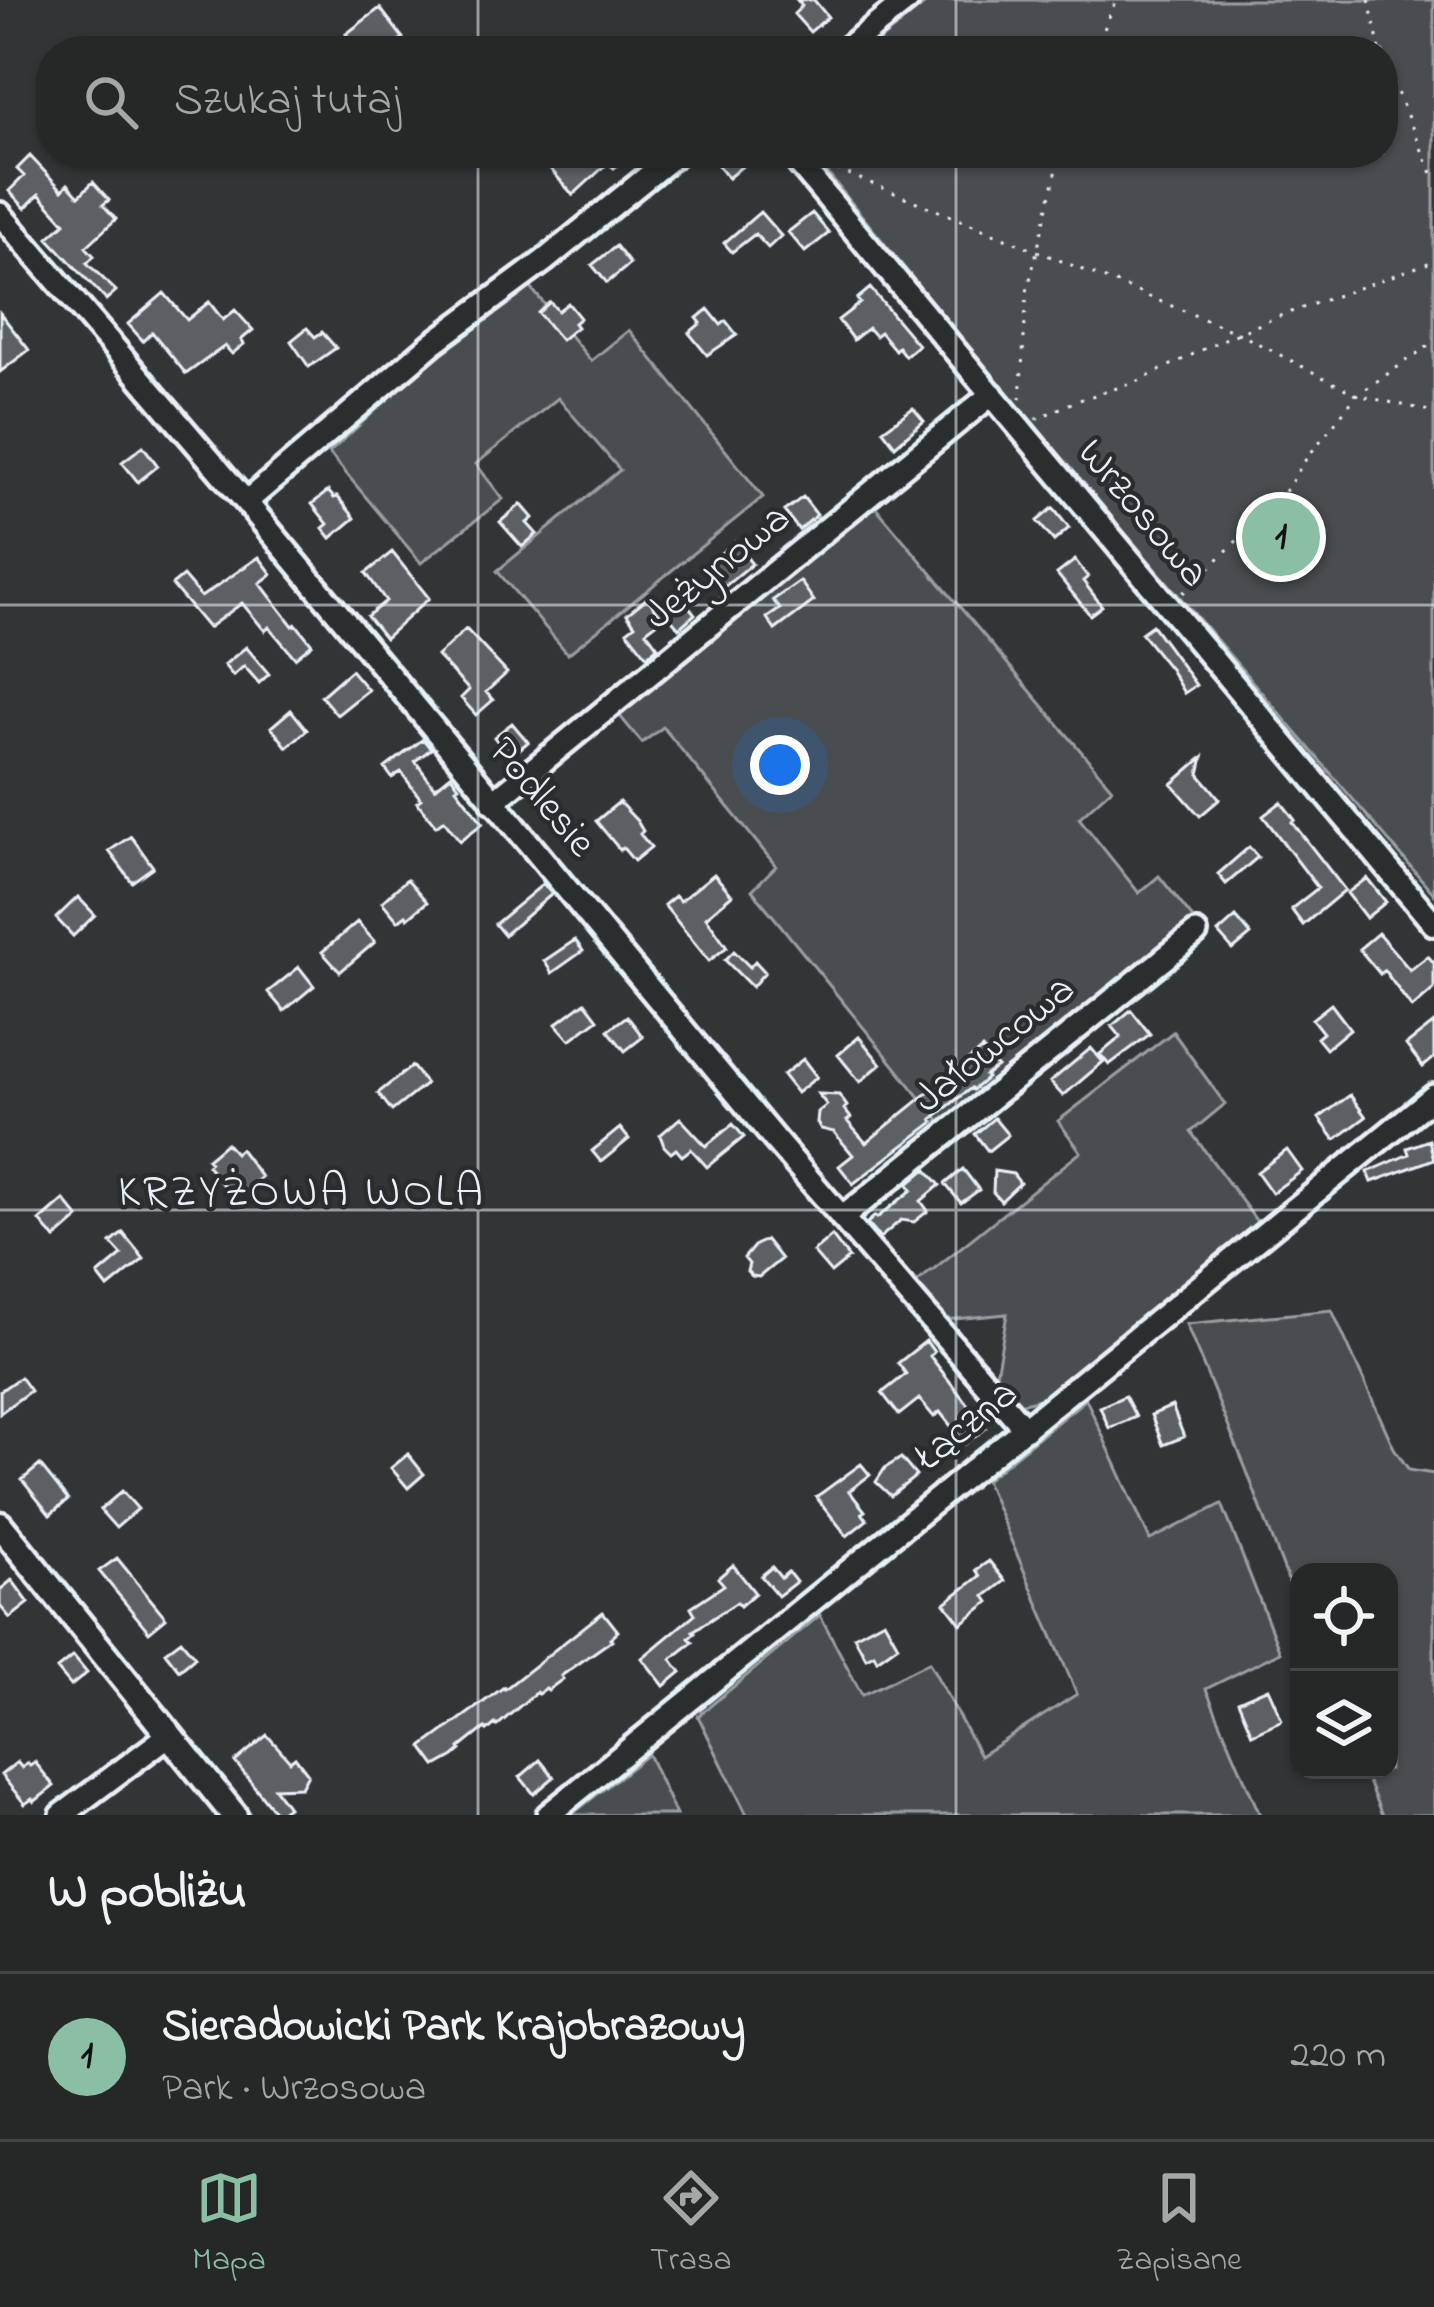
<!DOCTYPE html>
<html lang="pl">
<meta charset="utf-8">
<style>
:root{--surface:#262828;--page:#2e3030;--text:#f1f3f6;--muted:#a4a6a8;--line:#424445;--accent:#8abfa5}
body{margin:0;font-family:"Indie Flower",sans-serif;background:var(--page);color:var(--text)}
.controls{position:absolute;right:36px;bottom:36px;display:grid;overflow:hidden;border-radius:24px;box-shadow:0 3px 9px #0004}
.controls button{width:108px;height:108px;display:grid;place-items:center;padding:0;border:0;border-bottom:3px solid var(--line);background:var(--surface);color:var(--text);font:60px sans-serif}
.you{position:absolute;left:780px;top:765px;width:42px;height:42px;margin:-30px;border:9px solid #fff;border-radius:50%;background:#1a73e8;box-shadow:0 0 0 18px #1a73e833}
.badge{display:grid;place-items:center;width:78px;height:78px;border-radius:50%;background:var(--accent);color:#111;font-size:39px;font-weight:700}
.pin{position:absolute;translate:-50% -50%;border:6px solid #fff;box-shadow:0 3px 12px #0006}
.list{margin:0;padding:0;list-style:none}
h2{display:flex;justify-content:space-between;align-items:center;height:156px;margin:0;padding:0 48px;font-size:51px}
h2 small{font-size:39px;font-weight:400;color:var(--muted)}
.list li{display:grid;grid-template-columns:78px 1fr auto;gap:36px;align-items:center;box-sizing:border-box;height:168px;padding:0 48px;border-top:3px solid var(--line)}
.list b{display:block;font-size:45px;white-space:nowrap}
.list p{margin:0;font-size:39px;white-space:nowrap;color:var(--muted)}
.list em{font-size:39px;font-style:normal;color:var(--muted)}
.icon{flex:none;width:66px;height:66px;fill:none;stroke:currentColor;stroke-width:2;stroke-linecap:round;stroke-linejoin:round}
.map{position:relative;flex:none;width:1434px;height:1815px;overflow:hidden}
.search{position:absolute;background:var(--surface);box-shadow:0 3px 9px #0004;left:36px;right:36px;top:36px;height:132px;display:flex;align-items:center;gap:30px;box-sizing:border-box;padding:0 42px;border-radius:48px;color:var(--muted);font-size:45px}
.sheet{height:324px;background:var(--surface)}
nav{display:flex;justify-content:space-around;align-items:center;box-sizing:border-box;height:168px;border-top:3px solid var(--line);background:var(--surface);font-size:33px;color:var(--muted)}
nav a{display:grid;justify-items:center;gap:6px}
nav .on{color:var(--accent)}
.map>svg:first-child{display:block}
.green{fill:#494d4f;stroke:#989fa4;stroke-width:3}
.building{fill:#5c6063;stroke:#e8f1f8;stroke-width:3}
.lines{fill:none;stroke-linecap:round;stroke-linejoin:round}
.minor-casing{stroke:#e8f1f8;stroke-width:30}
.tertiary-casing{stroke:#e8f1f8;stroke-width:33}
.path{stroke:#e8f1f8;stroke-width:3;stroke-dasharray:3 9;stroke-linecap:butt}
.minor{stroke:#2a2d2e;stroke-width:21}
.tertiary{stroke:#2a2d2e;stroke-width:24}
.grid{fill:none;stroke:#e8f1f8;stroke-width:3;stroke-opacity:0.55}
.labels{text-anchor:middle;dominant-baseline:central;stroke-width:9;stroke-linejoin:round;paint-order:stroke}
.street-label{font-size:42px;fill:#e8f1f8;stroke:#2a2d2e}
.neighbourhood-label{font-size:45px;letter-spacing:3px;fill:#e8f1f8;stroke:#2a2d2e}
</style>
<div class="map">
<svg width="1434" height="1815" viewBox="0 0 1434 1815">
<rect width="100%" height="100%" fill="#323536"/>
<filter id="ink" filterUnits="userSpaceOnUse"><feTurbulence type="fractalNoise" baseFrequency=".00833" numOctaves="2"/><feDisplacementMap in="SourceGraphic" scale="24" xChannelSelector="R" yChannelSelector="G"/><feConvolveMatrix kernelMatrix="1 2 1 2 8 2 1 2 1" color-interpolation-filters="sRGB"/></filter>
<g filter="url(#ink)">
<path class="green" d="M930 0H1434V894L1013 402 811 153H1383V51H867Z
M527 283 591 361 629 330 763 497 568 654 497 571 620 470 558 398 476 464 503 499 421 563 329 453 450 342Z
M874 505 1112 788 1079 818 1139 893 1159 876 1195 921 945 1128 752 890 776 866 663 727 642 743 615 710Z
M1173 1032 1225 1104 1191 1132 1258 1223 1053 1396 1019 1404 996 1374 1007 1314 945 1320 916 1283 1081 1152 1058 1121Z
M1332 1310 1394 1448 1409 1470 1434 1474V1815H1382L1363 1770H1389V1572H1299V1609L1246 1469 1186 1324Z
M1086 1399 1150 1540 1222 1504 1280 1652 1206 1689 1260 1815H747L698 1716 820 1615 862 1695 929 1662 980 1756 1077 1694 985 1480Z
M648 1754 676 1815H571Z"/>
<path class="building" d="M797 0H814L828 17 810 32 794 14 802 6Z
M380 8 403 38 387 51H359L346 34Z
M560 153H631L614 168 608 163 573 195 547 165Z
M708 153H758L728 178Z
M30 156 62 190 68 184 79 196 93 182 109 200 103 205 116 219 86 247 94 256 87 263 116 291 106 300 48 238 65 223 39 194 25 208 9 191 24 176 17 169Z
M760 212 781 236 768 248 755 234 732 252 724 243Z
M812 213 829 233 805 252 788 232Z
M616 246 630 264 607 283 592 265Z
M870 288 918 345 905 356 898 347 895 350 880 332 875 336 868 328 853 340 838 320 860 303 857 299Z
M164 293 187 320 209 302 223 320 235 310 253 330 241 340 244 344 232 354 225 346 186 374 152 332 143 341 128 324Z
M550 302 558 311 568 303 580 318 574 323 577 327 561 340 538 313Z
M708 309 721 325 726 321 737 335 707 355 689 333 701 323 697 318Z
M0 313 29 350 0 372Z
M307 328 315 337 322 332 336 348 309 367 291 341Z
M913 408 924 421 895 446 883 430Z
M143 446 158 466 138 482 122 462Z
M328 491 334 498 337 496 355 518 331 538 323 528 328 524 312 504Z
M803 497 817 515 799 530 784 511Z
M521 504 533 518 527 523 537 534 522 547 500 522Z
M1053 508 1069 528 1054 541 1037 521Z
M735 542 752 564 720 590 703 567Z
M392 552 429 598 385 638 367 616 386 601 366 573Z
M259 557 272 574 260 583 293 626 296 624 312 644 295 658 269 627 265 631 242 603 208 628 172 585 183 576 201 597Z
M1075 560 1088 577 1083 581 1102 606 1090 615 1057 574Z
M800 581 814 601 775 630 767 618 780 609 773 600Z
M679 594 695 614 679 628 662 608Z
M647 598 663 618 646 631 658 647 647 656 627 631 635 625 627 614Z
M1152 625 1196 685 1184 693 1170 669 1141 633Z
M466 629 507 673 486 692 493 700 476 715 461 698 469 690 437 656Z
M246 647 269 674 259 683 244 666 233 676 224 665Z
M351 670 368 690 337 715 321 696Z
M291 710 307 730 287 747 271 727Z
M512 723 528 742 510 757 494 737Z
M423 739 431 749 415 761 435 788 451 775 459 786 456 788 483 823 460 841 444 820 436 826 417 802 421 799 401 772 392 778 385 768Z
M1203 757 1199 774 1220 799 1200 816 1172 784Z
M619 802 637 821 643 831 640 834 651 847 634 861 623 848 620 850 596 821Z
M1281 802 1295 820 1292 822 1345 890 1303 925 1291 909 1318 888 1263 816Z
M131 836 153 867 132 882 109 851Z
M1249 847 1258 857 1226 884 1218 874Z
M714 874 732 895 706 917 727 947 709 961 664 905 675 896 680 901Z
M1367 878 1386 902 1366 918 1347 893Z
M407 879 427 902 408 918 406 915 398 921 382 902Z
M543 884 552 894 504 935 495 924Z
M78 897 95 915 73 936 56 918Z
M1236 917 1251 935 1233 950 1218 933Z
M357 922 375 942 340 972 322 952Z
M1378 933 1410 970 1428 956 1434 963V989L1412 1008 1384 970 1380 974 1359 949Z
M575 940 583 951 552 973 544 961Z
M734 951 750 967 755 961 765 972 752 987 725 960Z
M299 967 314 986 284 1011 268 992Z
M585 1002 598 1019 570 1040 556 1024Z
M1331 1004 1350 1029 1326 1049 1317 1038 1323 1033 1312 1019Z
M1131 1010 1150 1034 1109 1065 1100 1054 1121 1037 1112 1026Z
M627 1016 643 1037 625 1051 608 1030Z
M1434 1023V1058L1423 1067 1406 1045Z
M859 1037 881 1064 860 1082 838 1055Z
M1091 1048 1103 1062 1063 1096 1050 1082Z
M982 1049 997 1067 985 1076 987 1078 973 1090 971 1088 932 1119 934 1122 853 1184 839 1166 853 1155 834 1132 821 1129 817 1123 818 1112 827 1105 818 1094 839 1095 847 1106 844 1109 851 1118 847 1121 866 1143Z
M803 1059 817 1077 797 1093 783 1075Z
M412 1066 426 1084 392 1111 378 1093Z
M1350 1095 1366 1117 1335 1140 1319 1118Z
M680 1118 706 1146 733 1124 744 1137 707 1167 691 1149 682 1156 676 1149 671 1153 664 1146 660 1135Z
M994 1118 1008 1135 988 1151 975 1134Z
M620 1128 629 1139 601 1162 592 1151Z
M1429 1140 1434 1159 1372 1182 1368 1172 1409 1154 1407 1148Z
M226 1143 235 1153 240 1149 261 1177 234 1199 207 1165 210 1162 207 1159Z
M1287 1150 1302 1171 1272 1193 1257 1172Z
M926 1169 940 1185 921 1201 928 1211 914 1222 901 1220 880 1238 867 1223 875 1216 877 1218 912 1190 908 1184Z
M963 1169 979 1190 961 1203 945 1184Z
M994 1171 1013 1174 1020 1183 1001 1201 993 1192Z
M64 1200 79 1218 55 1239 40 1221Z
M123 1233 144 1259 108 1288 98 1275 122 1255 111 1243Z
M832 1236 849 1258 831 1273 813 1252Z
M766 1240 781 1259 759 1277 752 1276 747 1271 749 1264 744 1258 755 1245Z
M926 1341 934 1352 930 1356 986 1428 965 1444 940 1412 934 1417 919 1399 899 1415 882 1393 906 1374 898 1363Z
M20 1377 30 1391 0 1413V1391Z
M1125 1396 1136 1417 1109 1428 1100 1407Z
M1172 1406 1184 1437 1163 1445 1151 1415Z
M408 1454 424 1474 408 1488 391 1468Z
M901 1458 916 1476 891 1496 876 1482 885 1468Z
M861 1464 870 1475 849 1491 865 1511 862 1513 867 1520 847 1536 816 1497Z
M40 1465 68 1500 50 1515 22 1480Z
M122 1491 138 1509 116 1528 100 1510Z
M117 1558 166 1618 149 1632 99 1571Z
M989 1561 1005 1581 985 1596 989 1602 961 1624 945 1603 980 1576 976 1570Z
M733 1565 755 1593 740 1606 737 1602 693 1631 695 1633 689 1638 693 1642 671 1659 681 1672 664 1686 642 1658 695 1614 691 1607 724 1585 718 1578Z
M772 1567 781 1578 788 1572 796 1582 778 1596 761 1576Z
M12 1580 29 1603 10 1618 0 1606V1590Z
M603 1612 618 1631 610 1638 612 1640 561 1676 563 1679 548 1690 546 1688 538 1694 536 1692 497 1726 495 1724 487 1731 485 1728 460 1748 461 1750 454 1756 436 1766 422 1747 504 1687 505 1689Z
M884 1620 898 1645 877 1660 874 1654 866 1658 854 1636Z
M181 1640 195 1657 179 1670 165 1652Z
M73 1656 87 1673 71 1686 57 1669Z
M1268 1688 1282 1720 1252 1734 1238 1701Z
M267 1735 290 1761 295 1757 308 1774 301 1787 274 1788 288 1807 277 1815 235 1762Z
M540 1760 554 1777 534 1794 520 1777Z
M17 1762 22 1768 27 1763 30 1766 35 1762 54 1786 34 1802 32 1799 25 1804 1 1775Z"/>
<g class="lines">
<g class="minor-casing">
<path id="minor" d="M843 51 908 0
M790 153 1434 924
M0 214 246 502 775 1140 1025 1429
M246 502 433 343 544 261 677 153
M493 802 992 394
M842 1218 1196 933
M62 1815 169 1735
M548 1815 1434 1096"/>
</g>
<g class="tertiary-casing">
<path id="tertiary" d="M0 1525 234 1815"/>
</g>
<path class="path" d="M1369 0 1380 51
M1095 51 1116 0
M1383 60 1434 178
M826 165 1238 333 1357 395 1434 412
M1020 399 1027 292 1061 153
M1036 419 1076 401 1139 381 1222 340 1277 317 1434 261
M1183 593 1281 498 1306 459 1357 395 1434 342"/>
<use href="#minor" class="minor"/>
<use href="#tertiary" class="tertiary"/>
</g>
</g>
<path class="grid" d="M478 0V51M956 0V51M478 153V1815M956 153V1815M0 605H1434M0 1210H1434"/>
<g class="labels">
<g class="street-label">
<text transform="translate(1142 514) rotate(50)">Wrzosowa</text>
<text transform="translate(718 568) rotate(-39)">Jeżynowa</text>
<text transform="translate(541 798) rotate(50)">Podlesie</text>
<text transform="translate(995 1045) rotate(-39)">Jałowcowa</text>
<text transform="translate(967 1426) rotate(-39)">Łączna</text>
</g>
<g class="neighbourhood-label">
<text x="302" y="1194">KRZYŻOWA WOLA</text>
</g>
</g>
</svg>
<div class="controls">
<button><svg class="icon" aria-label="locate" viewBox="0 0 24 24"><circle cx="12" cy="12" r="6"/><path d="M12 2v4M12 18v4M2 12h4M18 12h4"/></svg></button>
<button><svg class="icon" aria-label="layers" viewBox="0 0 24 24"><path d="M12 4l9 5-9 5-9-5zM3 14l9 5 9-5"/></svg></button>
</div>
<div class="you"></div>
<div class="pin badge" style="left:1281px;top:537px">1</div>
<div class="search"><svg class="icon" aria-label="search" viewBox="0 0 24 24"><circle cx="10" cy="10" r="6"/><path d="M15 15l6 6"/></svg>Szukaj tutaj</div>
</div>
<section class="sheet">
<h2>W pobliżu<small></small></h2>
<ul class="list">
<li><span class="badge">1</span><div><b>Sieradowicki Park Krajobrazowy</b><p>Park · Wrzosowa</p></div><em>220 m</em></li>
</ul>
</section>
<nav>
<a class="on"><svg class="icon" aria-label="map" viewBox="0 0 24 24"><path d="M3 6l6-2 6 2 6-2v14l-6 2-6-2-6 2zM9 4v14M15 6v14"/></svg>Mapa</a>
<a><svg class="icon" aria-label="directions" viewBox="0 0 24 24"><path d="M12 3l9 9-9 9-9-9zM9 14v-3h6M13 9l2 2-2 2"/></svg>Trasa</a>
<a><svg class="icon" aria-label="saved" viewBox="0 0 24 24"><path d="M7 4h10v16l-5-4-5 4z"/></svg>Zapisane</a>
</nav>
